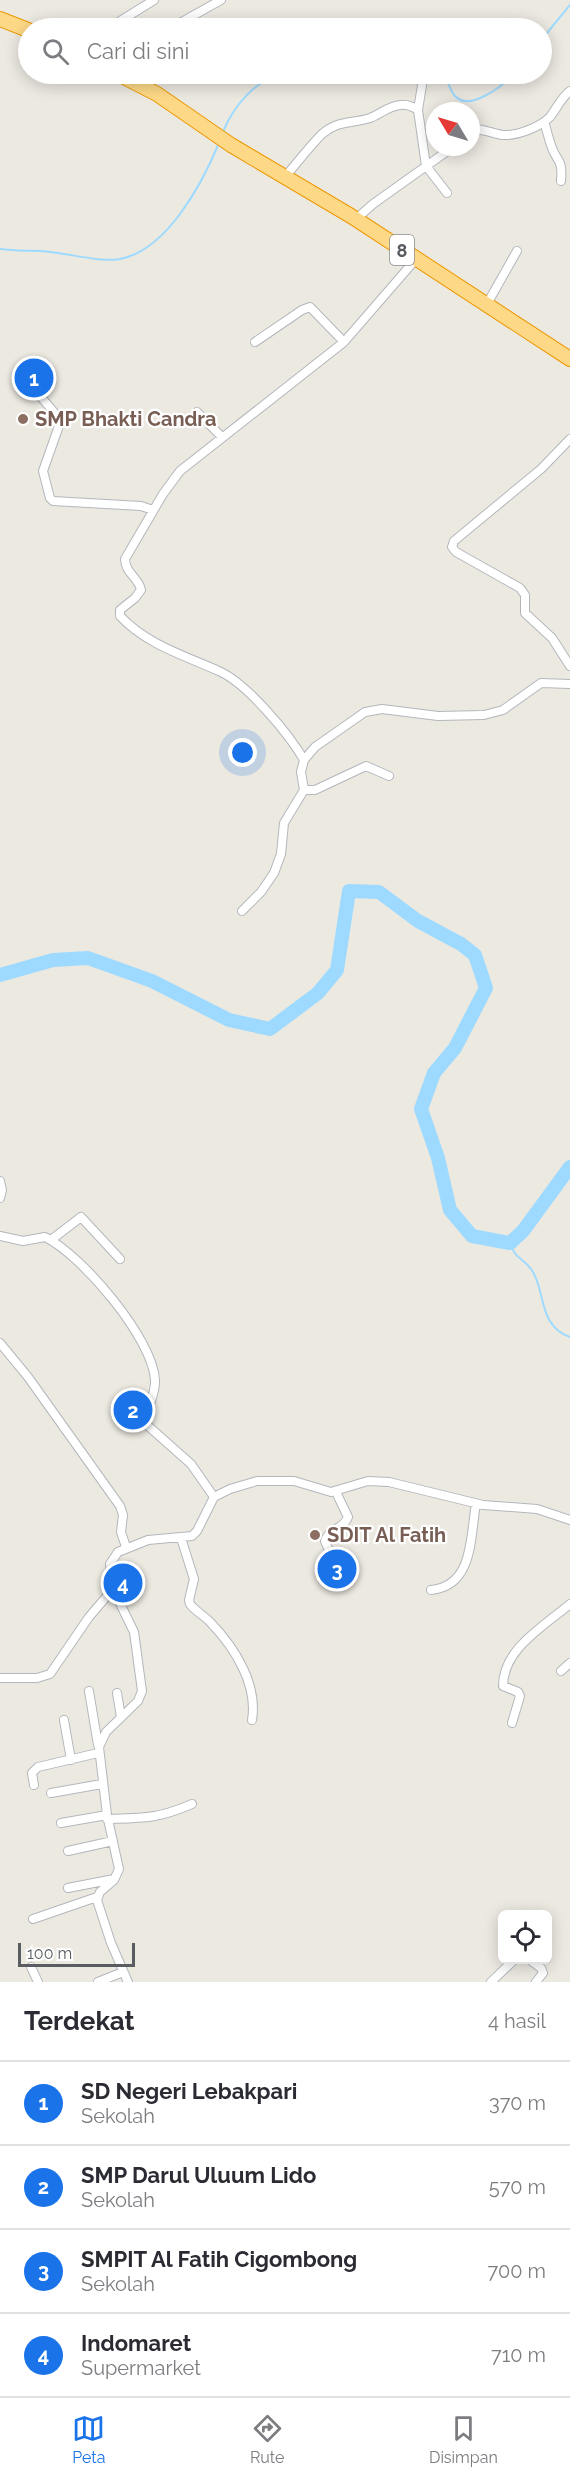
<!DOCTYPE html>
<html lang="id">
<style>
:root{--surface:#fff;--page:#f7f7f7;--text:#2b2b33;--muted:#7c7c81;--line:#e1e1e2;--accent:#1a73e8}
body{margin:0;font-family:Raleway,sans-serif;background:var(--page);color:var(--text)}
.controls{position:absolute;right:18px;bottom:18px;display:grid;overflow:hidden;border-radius:9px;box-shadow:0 3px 15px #0003}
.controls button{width:54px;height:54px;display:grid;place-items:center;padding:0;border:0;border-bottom:2px solid var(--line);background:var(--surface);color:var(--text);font:30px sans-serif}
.compass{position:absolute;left:426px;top:102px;width:54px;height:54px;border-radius:50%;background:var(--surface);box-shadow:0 3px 15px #0003;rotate:308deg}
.scale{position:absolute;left:18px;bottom:15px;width:117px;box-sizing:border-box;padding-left:6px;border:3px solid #595d62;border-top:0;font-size:16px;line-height:21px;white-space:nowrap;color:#595d62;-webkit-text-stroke:4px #fff;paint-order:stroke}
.you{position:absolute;left:243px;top:753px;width:21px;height:21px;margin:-15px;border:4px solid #fff;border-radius:50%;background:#1a73e8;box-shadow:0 0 0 9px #1a73e833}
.badge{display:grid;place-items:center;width:39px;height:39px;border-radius:50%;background:var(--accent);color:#fff;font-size:20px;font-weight:700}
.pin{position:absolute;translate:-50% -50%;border:3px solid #fff;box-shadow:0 2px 6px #0006}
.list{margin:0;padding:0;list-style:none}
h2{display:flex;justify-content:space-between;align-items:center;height:78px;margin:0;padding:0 24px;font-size:26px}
h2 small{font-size:20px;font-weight:400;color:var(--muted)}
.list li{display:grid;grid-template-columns:39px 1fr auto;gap:18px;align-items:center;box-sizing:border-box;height:84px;padding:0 24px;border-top:2px solid var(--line)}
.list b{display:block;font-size:22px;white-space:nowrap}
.list p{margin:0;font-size:20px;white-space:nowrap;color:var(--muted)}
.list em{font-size:20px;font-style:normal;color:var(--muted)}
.icon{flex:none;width:33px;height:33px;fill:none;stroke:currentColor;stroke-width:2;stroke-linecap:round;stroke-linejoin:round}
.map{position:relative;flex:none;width:570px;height:1982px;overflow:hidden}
.search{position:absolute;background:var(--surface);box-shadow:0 3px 15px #0003;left:18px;right:18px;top:18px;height:66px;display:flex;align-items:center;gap:15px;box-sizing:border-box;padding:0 21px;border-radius:33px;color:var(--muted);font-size:22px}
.sheet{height:414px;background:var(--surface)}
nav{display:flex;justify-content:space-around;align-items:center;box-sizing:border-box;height:84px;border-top:2px solid var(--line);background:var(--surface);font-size:16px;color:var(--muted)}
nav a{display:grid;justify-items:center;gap:3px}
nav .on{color:var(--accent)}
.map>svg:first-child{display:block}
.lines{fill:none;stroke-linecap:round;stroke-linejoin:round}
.stream{stroke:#9edaff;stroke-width:2}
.river{stroke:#9edaff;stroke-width:14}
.street-casing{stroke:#b3b7bc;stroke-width:10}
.highway-casing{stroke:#ed9700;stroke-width:16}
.street{stroke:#fff;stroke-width:8}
.highway{stroke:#fdd987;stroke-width:14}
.education-dot{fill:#8d6e63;stroke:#fff;stroke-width:2}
.labels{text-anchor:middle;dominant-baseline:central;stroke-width:4.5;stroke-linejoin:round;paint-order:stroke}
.shield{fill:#fff;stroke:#8b8e91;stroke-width:1.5}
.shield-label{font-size:18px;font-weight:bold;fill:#595d62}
.education-label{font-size:20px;font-weight:bold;fill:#785e54;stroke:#fff;text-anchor:start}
</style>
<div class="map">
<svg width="570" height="1982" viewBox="0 0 570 1982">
<rect width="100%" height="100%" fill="#ece9e1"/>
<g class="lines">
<path class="stream" d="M542 39 570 5
M444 74C447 80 450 90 455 96 469 112 503 86 513 74
M223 132C233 107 255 80 282 74
M0 249C15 251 26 251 41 251 63 252 101 263 120 259 167 250 202 184 219 143
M510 1243C515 1259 522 1257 531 1269 546 1288 537 1326 570 1337"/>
<path class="river" d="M0 975 53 960 88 958 152 981 229 1020 270 1029 318 993 337 970 349 891 379 892 418 921 461 944 475 955 486 988 455 1048 434 1073 421 1109 438 1158 450 1210 472 1236 510 1243 523 1231 570 1167"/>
<g class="street-casing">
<path id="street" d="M109 28 154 0
M171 28 221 0
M422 85 418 110 426 166 447 193
M544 122C547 130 548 137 551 145 556 163 563 156 561 181
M471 130C482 127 492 134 503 135 517 136 540 127 550 117 557 108 561 98 570 91
M285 177C297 163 309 147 322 134 338 120 352 124 370 118 380 114 389 106 400 105 407 104 412 106 418 110
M356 219 373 204 453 147
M487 304 517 251
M255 342 302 310 310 307 344 342
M35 390 58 417 60 423 43 471 50 498 53 501 141 506 153 510
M197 412 222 437
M570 439 541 469 454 541 452 547 456 552 520 588 525 595V613L552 638 570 666
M304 760C289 734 248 685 221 672 186 656 147 645 120 616V610L135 598 141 590C139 578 125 573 125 559L163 494 180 471 344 342 416 259
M304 790H315L366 766 389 776
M242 911 261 892 274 873 281 854 284 823 304 790 301 772 304 760 315 747 365 712 382 709 438 716 484 715 503 710 541 683 570 684
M0 1181 2 1190 0 1198
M0 1236 23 1241 45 1237C82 1255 153 1339 155 1380 156 1396 144 1411 147 1425L191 1464 214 1497
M51 1240 81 1217 120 1259
M0 1343 28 1377 120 1506 123 1515 121 1532 126 1547
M336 1492 348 1517C344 1529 328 1529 325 1541L338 1572
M181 1538 194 1579 189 1600 190 1604C196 1612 205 1616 211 1623 235 1648 258 1685 252 1720
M113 1589 134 1632 142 1691 138 1701 106 1732 99 1747 107 1815 119 1869 114 1880 100 1892 97 1900 111 1943 128 1982
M431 1590C474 1586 470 1536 476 1504
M561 1671 570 1663
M0 1678H37L50 1674 89 1617 113 1589 110 1564 118 1552 148 1540 192 1536 197 1531 214 1497 230 1489 257 1481H294L331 1492 368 1481 389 1482 483 1505 537 1509 570 1520
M89 1691 98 1745
M117 1693 121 1717
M64 1720 71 1760
M512 1723 520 1696 518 1692 503 1686C503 1649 544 1626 570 1604
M34 1785 32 1773 38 1767 98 1753
M51 1793 102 1784
M107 1819C144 1818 157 1819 192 1804
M61 1823 107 1815
M68 1851 113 1841
M68 1888 114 1879
M33 1919 97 1897
M530 1960 541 1968 543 1973 536 1982
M31 1967 38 1982
M98 1982 123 1972
M491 1982 514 1960"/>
</g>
<g class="highway-casing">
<path id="highway" d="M0 19 28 30
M118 74 157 94 231 145 351 216 570 359"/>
</g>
<use href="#street" class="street"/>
<use href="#highway" class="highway"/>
</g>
<g class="education-dot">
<circle cx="23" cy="419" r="6"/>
<circle cx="315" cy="1535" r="6"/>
</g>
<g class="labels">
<rect class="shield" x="390" y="235" width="24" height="30" rx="4.5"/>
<g class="shield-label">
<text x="402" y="250">8</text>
</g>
<g class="education-label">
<text x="35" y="419">SMP Bhakti Candra</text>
<text x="327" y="1535">SDIT Al Fatih</text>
</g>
</g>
</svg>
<div class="controls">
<button><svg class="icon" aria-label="locate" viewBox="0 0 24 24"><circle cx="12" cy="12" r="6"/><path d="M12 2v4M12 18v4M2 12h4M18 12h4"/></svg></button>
</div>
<svg class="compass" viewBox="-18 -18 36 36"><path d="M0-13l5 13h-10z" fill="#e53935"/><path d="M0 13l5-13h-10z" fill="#7c7c81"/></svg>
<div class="scale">100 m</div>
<div class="you"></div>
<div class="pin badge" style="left:34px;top:378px">1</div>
<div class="pin badge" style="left:133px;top:1410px">2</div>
<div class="pin badge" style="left:337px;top:1569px">3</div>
<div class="pin badge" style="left:123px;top:1583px">4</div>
<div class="search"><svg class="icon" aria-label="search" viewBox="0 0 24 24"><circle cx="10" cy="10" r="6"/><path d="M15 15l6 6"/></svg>Cari di sini</div>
</div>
<section class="sheet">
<h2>Terdekat<small>4 hasil</small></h2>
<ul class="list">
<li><span class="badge">1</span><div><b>SD Negeri Lebakpari</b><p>Sekolah</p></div><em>370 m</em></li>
<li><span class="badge">2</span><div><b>SMP Darul Uluum Lido</b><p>Sekolah</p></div><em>570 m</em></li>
<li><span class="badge">3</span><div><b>SMPIT Al Fatih Cigombong</b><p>Sekolah</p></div><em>700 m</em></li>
<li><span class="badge">4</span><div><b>Indomaret</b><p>Supermarket</p></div><em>710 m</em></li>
</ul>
</section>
<nav>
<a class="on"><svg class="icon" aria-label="map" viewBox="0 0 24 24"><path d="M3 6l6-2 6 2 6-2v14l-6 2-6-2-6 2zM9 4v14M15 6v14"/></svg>Peta</a>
<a><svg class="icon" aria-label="directions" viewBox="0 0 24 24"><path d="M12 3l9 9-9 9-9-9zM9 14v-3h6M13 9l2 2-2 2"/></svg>Rute</a>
<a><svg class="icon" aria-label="saved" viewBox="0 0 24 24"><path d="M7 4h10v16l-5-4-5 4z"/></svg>Disimpan</a>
</nav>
